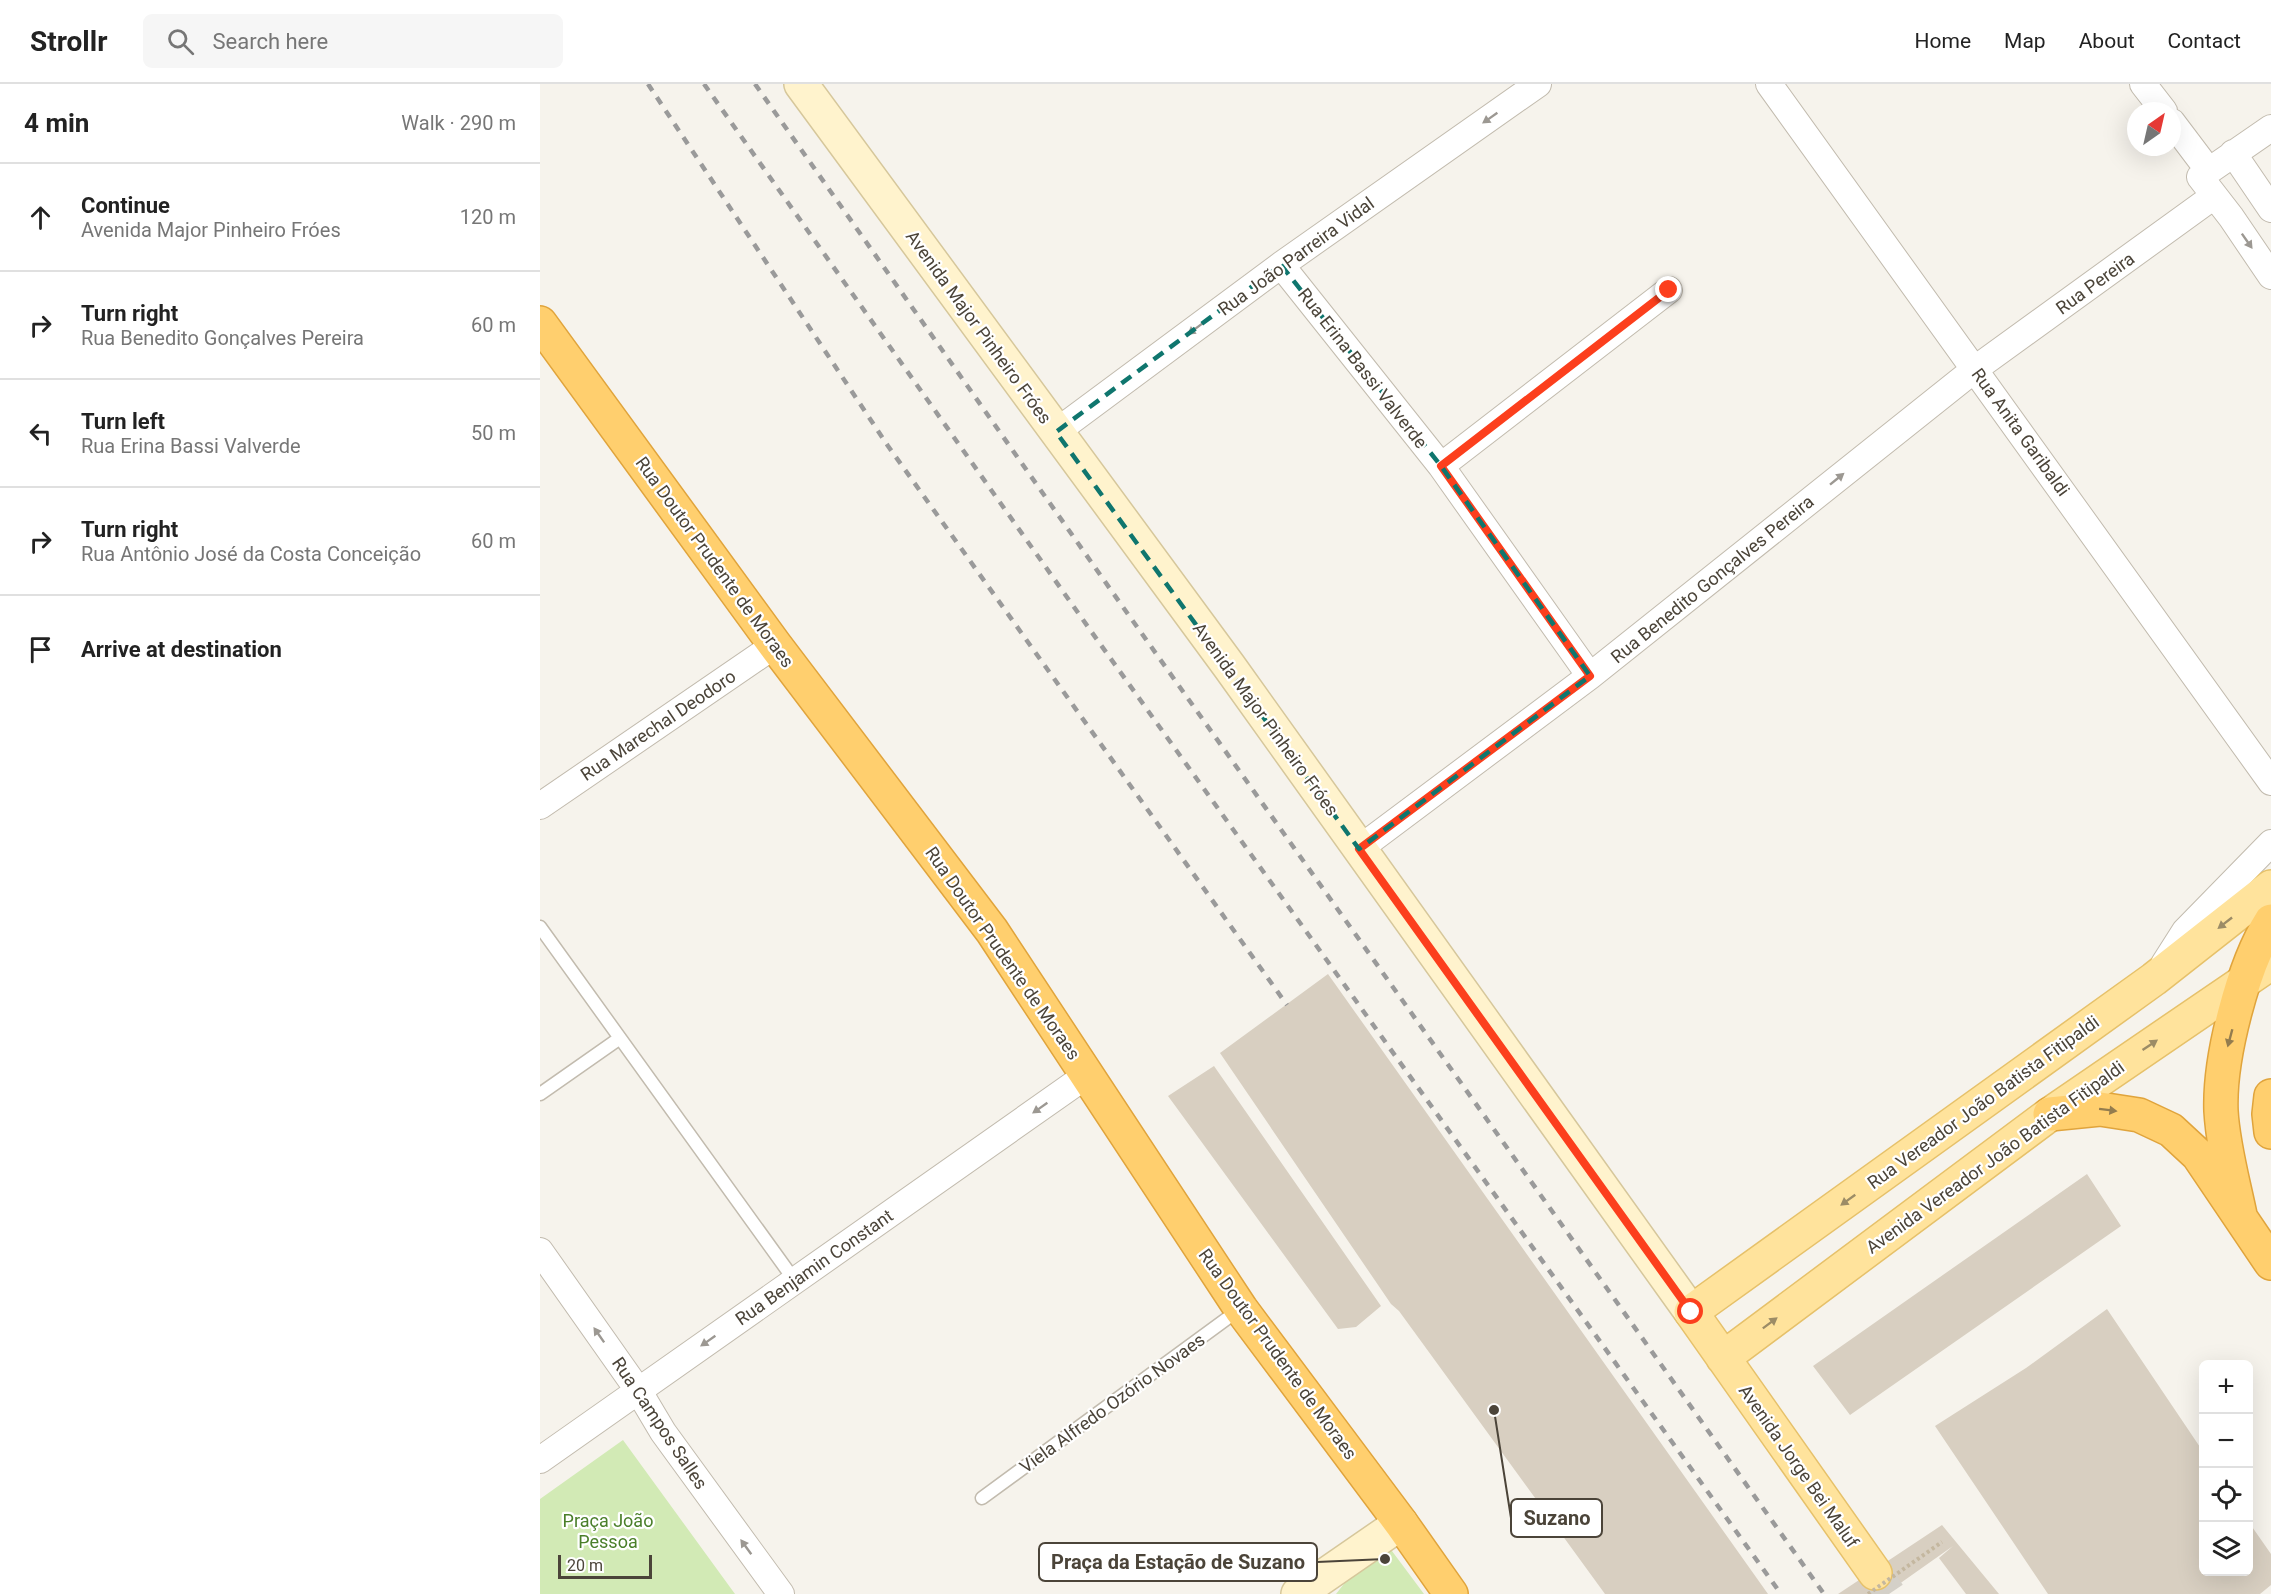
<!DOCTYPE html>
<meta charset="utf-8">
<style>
:root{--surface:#fff;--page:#f6f6f6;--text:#222;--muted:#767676;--line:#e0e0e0}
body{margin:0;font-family:Roboto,sans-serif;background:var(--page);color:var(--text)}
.controls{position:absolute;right:18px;bottom:18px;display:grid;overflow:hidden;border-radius:9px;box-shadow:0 6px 24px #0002}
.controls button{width:54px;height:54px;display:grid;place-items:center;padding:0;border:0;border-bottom:2px solid var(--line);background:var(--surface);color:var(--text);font:30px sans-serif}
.compass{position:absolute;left:1587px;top:18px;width:54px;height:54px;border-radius:50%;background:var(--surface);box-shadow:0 6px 24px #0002;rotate:34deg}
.scale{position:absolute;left:18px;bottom:15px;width:94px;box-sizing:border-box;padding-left:6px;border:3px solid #4b4439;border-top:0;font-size:16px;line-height:21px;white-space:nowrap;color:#4b4439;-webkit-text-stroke:4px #fff;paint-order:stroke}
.stop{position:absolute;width:18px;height:18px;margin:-14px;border:4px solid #fc3f1d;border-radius:50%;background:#fff}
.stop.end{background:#fc3f1d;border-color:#fff;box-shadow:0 2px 6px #0008}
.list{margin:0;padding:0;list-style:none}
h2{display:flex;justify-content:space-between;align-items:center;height:78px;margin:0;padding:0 24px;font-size:26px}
h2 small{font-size:20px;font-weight:400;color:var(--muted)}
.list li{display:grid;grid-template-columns:39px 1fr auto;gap:18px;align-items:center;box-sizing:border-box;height:108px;padding:0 24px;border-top:2px solid var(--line)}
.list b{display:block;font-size:22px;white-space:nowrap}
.list p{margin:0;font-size:20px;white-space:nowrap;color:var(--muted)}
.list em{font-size:20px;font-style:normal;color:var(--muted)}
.icon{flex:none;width:33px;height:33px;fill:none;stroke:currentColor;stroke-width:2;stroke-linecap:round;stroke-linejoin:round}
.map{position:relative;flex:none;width:1731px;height:1510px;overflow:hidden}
header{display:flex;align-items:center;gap:36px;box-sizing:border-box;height:84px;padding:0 30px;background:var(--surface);border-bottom:2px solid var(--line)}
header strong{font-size:28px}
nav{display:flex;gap:33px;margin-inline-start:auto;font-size:21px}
.search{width:420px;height:54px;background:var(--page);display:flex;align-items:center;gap:15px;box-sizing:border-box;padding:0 21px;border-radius:9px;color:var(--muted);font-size:22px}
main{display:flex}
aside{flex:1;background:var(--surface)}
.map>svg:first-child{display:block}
.green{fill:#d2eab5}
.building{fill:#d8cfc1}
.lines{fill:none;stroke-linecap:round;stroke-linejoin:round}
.primary-tunnel{stroke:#d4d0c8;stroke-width:33;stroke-dasharray:33 16;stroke-linecap:butt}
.lane-casing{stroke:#c2bbae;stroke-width:15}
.street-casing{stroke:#c2bbae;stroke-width:28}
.secondary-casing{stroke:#d6c79b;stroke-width:36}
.primary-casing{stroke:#e6c16a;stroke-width:36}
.highway-casing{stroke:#e0a43c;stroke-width:36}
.lane{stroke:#fff;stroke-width:12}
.street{stroke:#fff;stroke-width:26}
.secondary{stroke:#fff3cd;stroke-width:33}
.primary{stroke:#ffe39c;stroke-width:33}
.highway{stroke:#ffcf6e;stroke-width:33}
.rail{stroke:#9a9a9a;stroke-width:4.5;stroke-dasharray:8 8;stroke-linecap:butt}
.path-bridge{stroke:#c4b79f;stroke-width:4;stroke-dasharray:3 3;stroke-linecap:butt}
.oneway{fill:#9c9892}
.oneway2{fill:#9c8c66}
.oneway3{fill:#937c4e}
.route{stroke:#fc3f1d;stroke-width:8}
.marked{fill:none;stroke:#0f766e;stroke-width:4.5;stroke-dasharray:12 8;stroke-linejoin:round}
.labels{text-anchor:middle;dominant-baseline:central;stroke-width:4.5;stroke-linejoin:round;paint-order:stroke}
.street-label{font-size:18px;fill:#4b4439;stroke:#fff}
.park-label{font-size:18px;fill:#4a7f2a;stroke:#fff}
.leader{fill:none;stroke:#4b4439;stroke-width:2}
.callout-dot{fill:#4b4439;stroke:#fff;stroke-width:2}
.callout{fill:#fff;stroke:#4b4439;stroke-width:2}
.callout-label{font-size:20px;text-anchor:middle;font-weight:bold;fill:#4b4439}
</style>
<header>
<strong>Strollr</strong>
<div class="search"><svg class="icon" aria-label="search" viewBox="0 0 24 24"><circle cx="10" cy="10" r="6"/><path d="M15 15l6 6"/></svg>Search here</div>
<nav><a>Home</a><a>Map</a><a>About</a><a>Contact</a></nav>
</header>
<main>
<aside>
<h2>4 min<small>Walk · 290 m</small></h2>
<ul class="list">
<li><svg class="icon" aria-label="ahead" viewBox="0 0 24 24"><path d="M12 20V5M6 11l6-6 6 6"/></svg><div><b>Continue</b><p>Avenida Major Pinheiro Fróes</p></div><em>120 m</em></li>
<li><svg class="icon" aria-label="right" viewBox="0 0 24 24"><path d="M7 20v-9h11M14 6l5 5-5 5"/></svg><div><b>Turn right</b><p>Rua Benedito Gonçalves Pereira</p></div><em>60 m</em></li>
<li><svg class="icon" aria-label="left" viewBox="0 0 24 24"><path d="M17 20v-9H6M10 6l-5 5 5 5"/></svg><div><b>Turn left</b><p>Rua Erina Bassi Valverde</p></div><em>50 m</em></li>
<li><svg class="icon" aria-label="right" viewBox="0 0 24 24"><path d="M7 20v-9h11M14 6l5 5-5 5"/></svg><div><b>Turn right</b><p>Rua Antônio José da Costa Conceição</p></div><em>60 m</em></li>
<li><svg class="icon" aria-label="arrive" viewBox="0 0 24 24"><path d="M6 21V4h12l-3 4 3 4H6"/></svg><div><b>Arrive at destination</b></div></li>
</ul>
</aside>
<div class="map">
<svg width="1731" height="1510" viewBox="0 0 1731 1510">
<rect width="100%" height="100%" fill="#f6f3ec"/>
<path class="green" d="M83 1356 195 1510H0V1415Z
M849 1463 884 1510H796L814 1487Z"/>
<path class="building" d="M788 890 1228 1510H1065L859 1227 851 1220 680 969Z
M674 982 841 1222 816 1243 798 1245 628 1012Z
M1547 1090 1581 1142 1310 1331 1273 1282Z
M1567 1225 1664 1369V1488H1708V1437L1731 1470V1501L1720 1510H1508L1395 1342 1486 1284Z
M1402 1441 1459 1510H1426L1399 1474 1413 1462 1345 1510H1298Z"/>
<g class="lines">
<path class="primary-tunnel" d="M1335 1489 1349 1510"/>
<g class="lane-casing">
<path id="lane" d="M0 843 255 1197
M0 1010 80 954
M442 1414 700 1225"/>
</g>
<g class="street-casing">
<path id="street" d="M1229 0 1731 698
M1603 0 1624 27
M1632 38 1669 87
M1731 44 1660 93 1691 133 1731 192
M1693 69 1731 125
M741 181 901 382 1050 592
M516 348 741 181 998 0
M901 382 1129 206
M0 722 235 561
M819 765 1050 592 1435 285 1674 112
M1624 880 1645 847 1731 759
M0 1167 98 1306 123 1348 241 1510
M0 1376 547 991"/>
</g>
<g class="secondary-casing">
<path id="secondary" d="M261 0 689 582 1151 1228
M758 1510 861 1439"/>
</g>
<g class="primary-casing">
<path id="primary" d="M1183 1274 1510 1030 1731 879
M1335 1489 1151 1228 1614 895 1731 803"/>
</g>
<g class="highway-casing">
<path id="highway" d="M0 239 235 561 452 847 701 1225 861 1439 911 1510
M1731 1012 1729 1030 1731 1048
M1510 1030 1560 1025 1599 1031 1631 1046 1658 1071 1731 1179
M1700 1131C1693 1097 1683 1062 1681 1027 1679 974 1703 881 1731 837"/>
</g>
<use href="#lane" class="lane"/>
<use href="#street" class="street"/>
<use href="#secondary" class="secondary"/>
<use href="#primary" class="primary"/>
<use href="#highway" class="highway"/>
<path class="rail" d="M108 0 348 362 747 921
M164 0 558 557 1241 1510
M215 0 573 509 1284 1510"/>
<path class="path-bridge" d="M1328 1510 1402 1458"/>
</g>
<defs><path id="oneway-solid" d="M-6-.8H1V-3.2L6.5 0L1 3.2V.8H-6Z" transform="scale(1.5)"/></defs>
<g class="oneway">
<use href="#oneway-solid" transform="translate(950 34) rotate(145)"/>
<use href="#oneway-solid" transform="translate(1707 157) rotate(55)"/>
<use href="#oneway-solid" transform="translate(655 245) rotate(143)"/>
<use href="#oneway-solid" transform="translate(1297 395) rotate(-39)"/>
<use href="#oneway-solid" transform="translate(500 1024) rotate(145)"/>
<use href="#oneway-solid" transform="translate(59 1251) rotate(-125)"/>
<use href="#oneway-solid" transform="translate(168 1257) rotate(145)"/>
<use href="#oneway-solid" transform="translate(206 1463) rotate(-126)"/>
</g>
<g class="oneway2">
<use href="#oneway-solid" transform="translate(1685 839) rotate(142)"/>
<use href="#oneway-solid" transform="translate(1610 961) rotate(-34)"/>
<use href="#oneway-solid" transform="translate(1308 1116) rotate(144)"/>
<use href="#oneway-solid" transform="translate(1230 1239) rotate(-37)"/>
</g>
<g class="oneway3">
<use href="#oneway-solid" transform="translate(1690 954) rotate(105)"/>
<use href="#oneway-solid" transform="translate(1568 1026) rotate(7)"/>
</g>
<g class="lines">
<path class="route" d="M1129 206 901 382 1050 592 819 765 1151 1228"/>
</g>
<path class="marked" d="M741 181 901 382 1050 592 819 765 516 348Z"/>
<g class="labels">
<g class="street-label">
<text transform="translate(756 172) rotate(-36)">Rua João Parreira Vidal</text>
<text transform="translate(1555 199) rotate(-36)">Rua Pereira</text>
<text transform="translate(439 243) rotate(54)">Avenida Major Pinheiro Fróes</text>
<text transform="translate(823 284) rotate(52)">Rua Erina Bassi Valverde</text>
<text transform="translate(1481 348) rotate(54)">Rua Anita Garibaldi</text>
<text transform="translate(175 478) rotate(54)">Rua Doutor Prudente de Moraes</text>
<text transform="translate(1172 495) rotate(-39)">Rua Benedito Gonçalves Pereira</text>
<text transform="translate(726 635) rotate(54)">Avenida Major Pinheiro Fróes</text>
<text transform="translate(118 641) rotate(-34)">Rua Marechal Deodoro</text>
<text transform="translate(463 869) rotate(55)">Rua Doutor Prudente de Moraes</text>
<text transform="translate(1443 1018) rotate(-36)">Rua Vereador João Batista Fitipaldi</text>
<text transform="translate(1455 1073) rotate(-36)">Avenida Vereador João Batista Fitipaldi</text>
<text transform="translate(274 1183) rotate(-35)">Rua Benjamin Constant</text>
<text transform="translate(738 1270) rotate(54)">Rua Doutor Prudente de Moraes</text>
<text transform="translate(572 1319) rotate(-36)">Viela Alfredo Ozório Novaes</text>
<text transform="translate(120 1339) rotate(56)">Rua Campos Salles</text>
<text transform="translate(1259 1382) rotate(55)">Avenida Jorge Bei Maluf</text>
</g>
<g class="park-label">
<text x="68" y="1436">Praça João<tspan x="68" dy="21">Pessoa</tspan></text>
</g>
</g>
<path class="leader" d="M954 1326L971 1434M845 1475L777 1478"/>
<g class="callout-dot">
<circle cx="954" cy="1326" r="6"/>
<circle cx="845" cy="1475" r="6"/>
</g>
<g class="callout">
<rect x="971" y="1415" width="91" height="38" rx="6"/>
<rect x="499" y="1459" width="278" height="38" rx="6"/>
</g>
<g class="callout-label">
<text x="1017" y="1441">Suzano</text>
<text x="638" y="1485">Praça da Estação de Suzano</text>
</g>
</svg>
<div class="controls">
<button>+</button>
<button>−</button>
<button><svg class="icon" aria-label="locate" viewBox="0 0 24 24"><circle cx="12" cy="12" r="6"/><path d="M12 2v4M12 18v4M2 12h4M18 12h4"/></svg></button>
<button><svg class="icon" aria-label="layers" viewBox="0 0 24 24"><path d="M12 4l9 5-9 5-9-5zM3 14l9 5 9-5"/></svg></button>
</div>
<svg class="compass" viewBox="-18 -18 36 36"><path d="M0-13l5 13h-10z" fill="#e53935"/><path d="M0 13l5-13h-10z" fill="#767676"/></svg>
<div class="scale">20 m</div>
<div class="stop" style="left:1151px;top:1228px"></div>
<div class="stop end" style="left:1129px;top:206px"></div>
</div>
</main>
